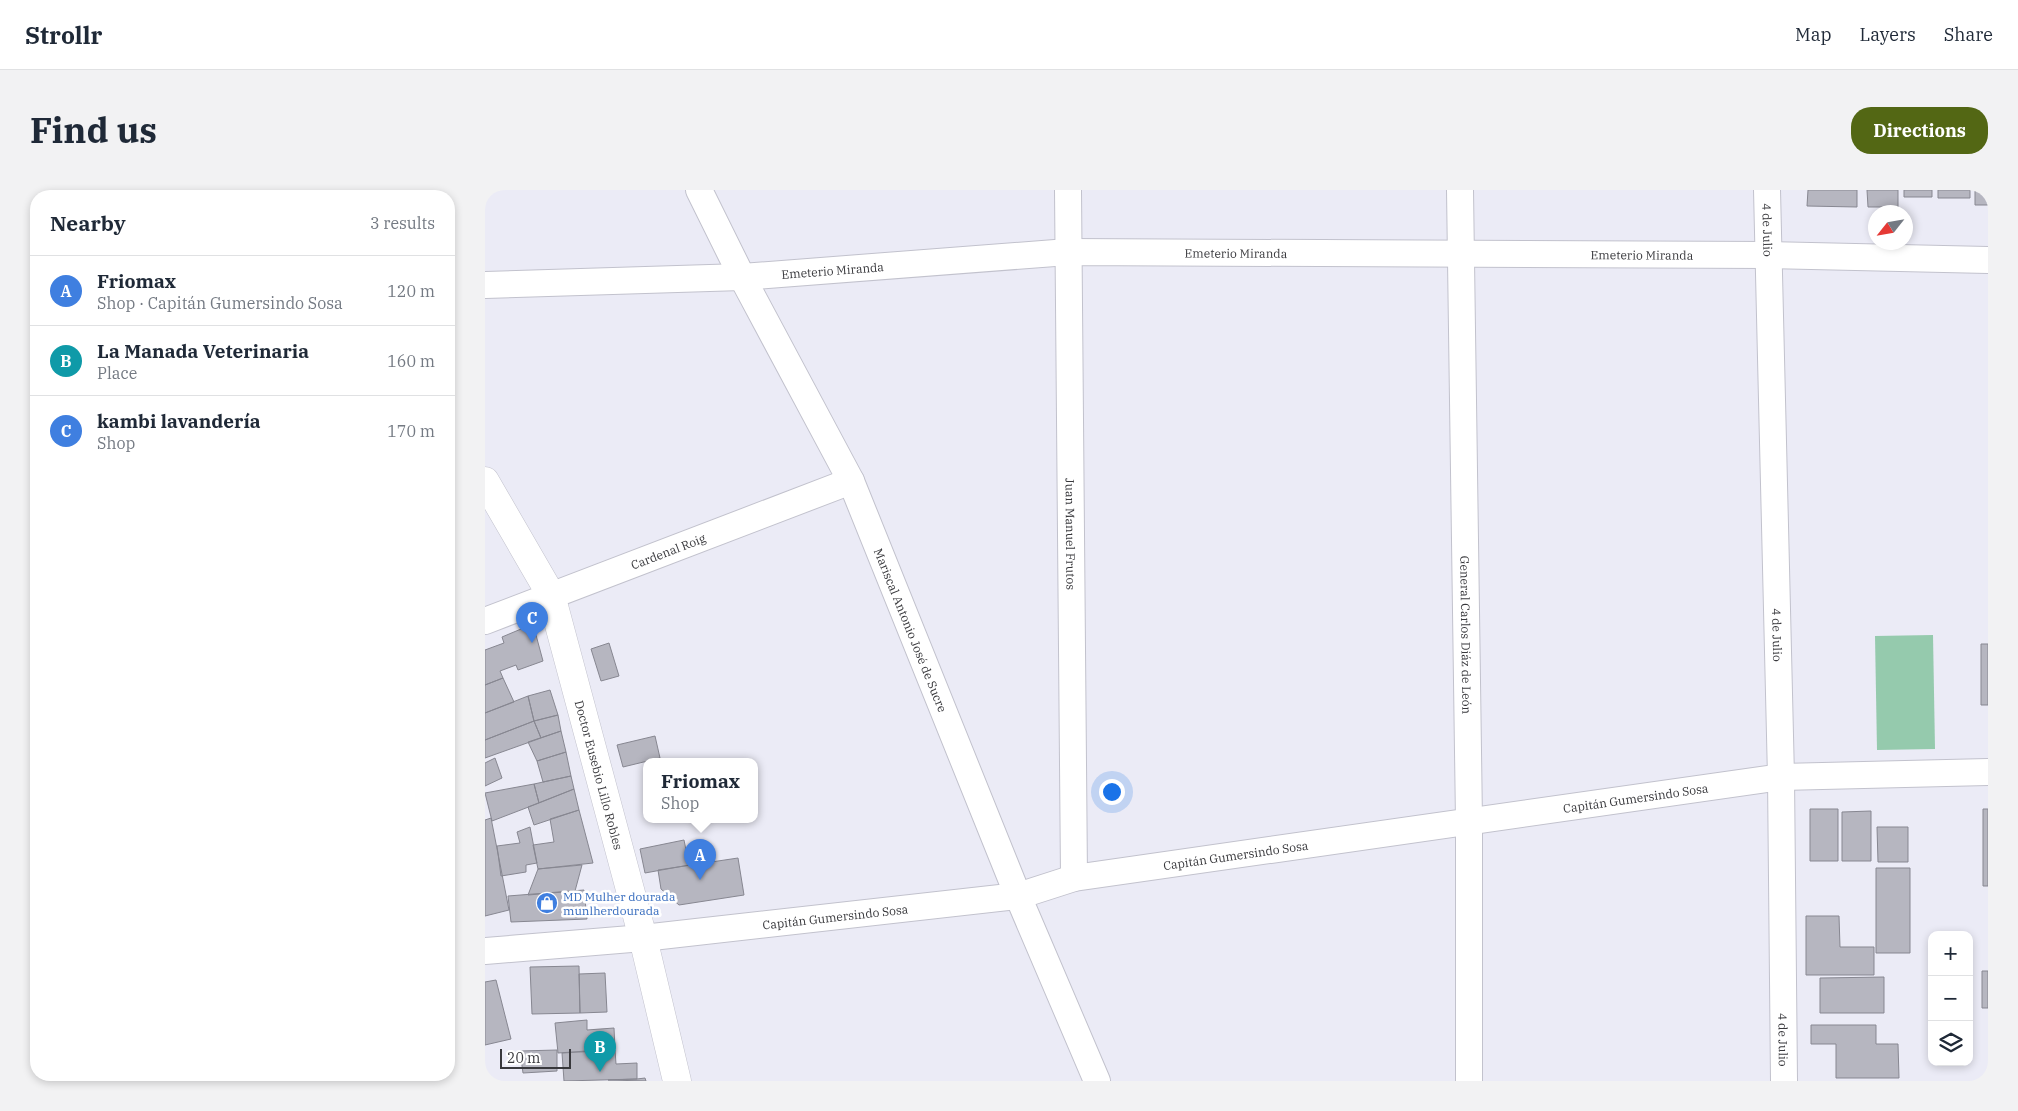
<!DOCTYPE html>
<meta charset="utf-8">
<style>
:root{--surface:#fff;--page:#f2f2f3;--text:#1f2937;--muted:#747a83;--line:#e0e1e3;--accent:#536714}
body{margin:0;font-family:"IBM Plex Serif",serif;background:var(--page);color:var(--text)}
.controls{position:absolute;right:15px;bottom:15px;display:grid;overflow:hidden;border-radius:10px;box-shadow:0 2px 8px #0003}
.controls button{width:45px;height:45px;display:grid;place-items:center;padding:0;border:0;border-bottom:1px solid var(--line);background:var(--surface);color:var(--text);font:25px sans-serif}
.compass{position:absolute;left:1383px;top:15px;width:45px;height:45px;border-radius:50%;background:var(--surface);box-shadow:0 2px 8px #0003;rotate:239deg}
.scale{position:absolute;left:15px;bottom:12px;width:71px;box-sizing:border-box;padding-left:5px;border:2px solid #38383c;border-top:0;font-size:14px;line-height:18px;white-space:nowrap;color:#38383c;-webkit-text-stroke:4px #fff;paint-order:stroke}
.you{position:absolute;left:626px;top:601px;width:18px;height:18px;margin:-12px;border:4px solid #fff;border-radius:50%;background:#1a73e8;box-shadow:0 0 0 8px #1a73e833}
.badge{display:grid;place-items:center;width:32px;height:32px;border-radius:50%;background:var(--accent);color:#fff;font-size:16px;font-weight:700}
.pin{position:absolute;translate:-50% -41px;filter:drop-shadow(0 1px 2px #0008)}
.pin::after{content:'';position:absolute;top:26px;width:18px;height:15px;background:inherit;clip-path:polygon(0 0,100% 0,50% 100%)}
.popup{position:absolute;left:158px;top:568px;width:115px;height:65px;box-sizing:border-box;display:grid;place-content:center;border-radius:10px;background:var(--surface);filter:drop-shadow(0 1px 4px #0005);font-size:16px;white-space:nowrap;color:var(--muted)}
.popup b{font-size:19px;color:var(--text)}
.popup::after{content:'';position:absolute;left:50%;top:100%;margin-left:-10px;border:10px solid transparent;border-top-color:var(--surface)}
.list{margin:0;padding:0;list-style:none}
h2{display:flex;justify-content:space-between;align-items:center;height:65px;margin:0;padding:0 20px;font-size:21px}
h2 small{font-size:16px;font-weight:400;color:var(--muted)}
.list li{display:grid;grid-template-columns:32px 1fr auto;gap:15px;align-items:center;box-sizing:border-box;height:70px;padding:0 20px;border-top:1px solid var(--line)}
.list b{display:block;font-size:19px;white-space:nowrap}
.list p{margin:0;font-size:16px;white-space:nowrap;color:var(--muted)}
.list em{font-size:16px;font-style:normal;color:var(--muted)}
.icon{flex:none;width:28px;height:28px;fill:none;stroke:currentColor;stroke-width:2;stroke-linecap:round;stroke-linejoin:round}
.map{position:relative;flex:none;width:1503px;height:891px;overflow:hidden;border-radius:20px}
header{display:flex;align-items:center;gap:30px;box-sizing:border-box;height:70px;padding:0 25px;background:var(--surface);border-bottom:1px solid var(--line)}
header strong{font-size:24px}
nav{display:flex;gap:28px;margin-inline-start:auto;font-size:18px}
.intro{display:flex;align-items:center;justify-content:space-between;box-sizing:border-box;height:120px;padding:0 30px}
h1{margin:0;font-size:35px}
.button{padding:12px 22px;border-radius:20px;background:var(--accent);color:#fff;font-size:18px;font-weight:700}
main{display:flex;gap:30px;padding:0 30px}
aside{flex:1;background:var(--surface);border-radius:20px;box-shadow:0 2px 8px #0003}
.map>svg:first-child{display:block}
.green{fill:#95caad}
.building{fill:#b6b6c0;stroke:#878791}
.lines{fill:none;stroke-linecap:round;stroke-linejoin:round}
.street-casing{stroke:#c2c2cd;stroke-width:28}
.secondary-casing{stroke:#c2c2cd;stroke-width:29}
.street{stroke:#fff;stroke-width:26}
.secondary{stroke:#fff;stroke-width:28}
.labels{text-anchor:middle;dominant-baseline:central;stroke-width:5;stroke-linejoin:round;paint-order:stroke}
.street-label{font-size:12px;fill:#38383c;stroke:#fff}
.shop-label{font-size:12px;fill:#366cbe;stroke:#fff;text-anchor:start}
</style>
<header>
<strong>Strollr</strong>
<nav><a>Map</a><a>Layers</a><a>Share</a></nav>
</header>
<div class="intro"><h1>Find us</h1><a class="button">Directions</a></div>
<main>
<aside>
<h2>Nearby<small>3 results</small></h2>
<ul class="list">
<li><span class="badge" style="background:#3f7fe0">A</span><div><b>Friomax</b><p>Shop · Capitán Gumersindo Sosa</p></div><em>120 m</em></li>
<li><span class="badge" style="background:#0f9aa8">B</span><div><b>La Manada Veterinaria</b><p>Place</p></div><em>160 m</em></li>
<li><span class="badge" style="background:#3f7fe0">C</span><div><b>kambi lavandería</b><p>Shop</p></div><em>170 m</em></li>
</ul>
</aside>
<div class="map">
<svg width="1503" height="891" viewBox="0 0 1503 891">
<rect width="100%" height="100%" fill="#ebebf6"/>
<path class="green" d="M1448 445 1450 559 1392 560 1390 446Z"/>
<path class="building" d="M1323 0H1372V17L1322 16Z
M1382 0H1413V17H1383Z
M1419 0H1447V7H1419Z
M1453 0H1485V8H1453Z
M1490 0H1503V15H1490Z
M48 434 58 471 33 480 31 475 15 481 18 488 0 495V460L19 453 17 447Z
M124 453 134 486 116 491 106 459Z
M1496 454H1503V515H1496Z
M18 488 29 512 0 523V495Z
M65 500 73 525 49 531 43 506Z
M43 506 49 531 0 550V523Z
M73 525 76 541 56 548 49 531Z
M49 531 56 548 0 568V550Z
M76 541 81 562 52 571 43 552Z
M170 546 175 568 138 577 132 555Z
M81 562 86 586 58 592 52 571Z
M10 568 17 588 0 596V573Z
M86 586 89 599 54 613 49 594Z
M49 594 54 613 7 631 0 603Z
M89 599 94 620 49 635 43 617Z
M1325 619H1353V671H1325Z
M1498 619H1503V696H1498Z
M94 620 108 673 53 679 48 655 69 652 65 629Z
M1386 621V671H1357V622Z
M6 628 24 720 0 726V630Z
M45 637 52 673 41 675V682L16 686 12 656 35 653 32 642Z
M1392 637H1423V672H1393Z
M199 650 204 675 160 683 155 659Z
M253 668 259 705 194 715 176 699 173 680Z
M97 675 90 701 43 705 53 679Z
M1391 678H1425V763H1391Z
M99 700 102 729 26 732 23 706Z
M1321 726H1354L1355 757H1389V785H1321Z
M94 776 95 823 47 824 45 777Z
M1497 781H1503V818H1497Z
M120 783 122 822 95 823 94 784Z
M1399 787V823H1335V788Z
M11 790 26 849 0 855V792Z
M102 830V840L129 838 130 859 73 863 70 833Z
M1326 835H1391V854H1413L1414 888H1351V854H1326Z
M72 860V881L38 883 35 861Z
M130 860 131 874 152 873V889L79 891 77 863Z
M160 888 161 891 123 890 152 889Z"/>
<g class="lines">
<g class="street-casing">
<g id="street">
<path id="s1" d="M214 0 257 87 366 291 533 706 612 891"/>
<path id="s2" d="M583 0 589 688"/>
<path id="s3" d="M975 0 984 631V891"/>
<path id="s4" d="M1282 0 1296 587 1299 891"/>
<path id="s5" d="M0 95 257 87 583 62 1282 65 1503 70"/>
<path id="s6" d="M0 431 366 291"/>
<path id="s7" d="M0 761 158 748 533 706 589 688 1296 587 1503 582"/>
</g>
</g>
<g class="secondary-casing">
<g id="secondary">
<path id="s8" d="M0 291 66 405 158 748 192 891"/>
</g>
</g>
<use href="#street" class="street"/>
<use href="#secondary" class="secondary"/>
</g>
<defs>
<g id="shop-disc" transform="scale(1.125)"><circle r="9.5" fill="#3f7fe0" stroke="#fff"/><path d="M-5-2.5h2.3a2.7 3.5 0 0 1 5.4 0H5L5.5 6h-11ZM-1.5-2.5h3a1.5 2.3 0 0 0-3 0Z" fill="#fff"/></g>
</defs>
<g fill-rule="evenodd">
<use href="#shop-disc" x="62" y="713"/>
</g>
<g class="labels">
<g class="street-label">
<text stroke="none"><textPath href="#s4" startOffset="40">4 de Julio</textPath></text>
<text stroke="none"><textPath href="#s5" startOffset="752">Emeterio Miranda</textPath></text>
<text stroke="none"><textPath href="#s5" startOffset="1158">Emeterio Miranda</textPath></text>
<text stroke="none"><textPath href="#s5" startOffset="348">Emeterio Miranda</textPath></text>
<text stroke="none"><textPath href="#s2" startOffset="344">Juan Manuel Frutos</textPath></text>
<text stroke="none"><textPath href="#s6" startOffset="196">Cardenal Roig</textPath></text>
<text stroke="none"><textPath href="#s1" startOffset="489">Mariscal Antonio José de Sucre</textPath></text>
<text stroke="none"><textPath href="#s3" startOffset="445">General Carlos Diáz de León</textPath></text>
<text stroke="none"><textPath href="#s4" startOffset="445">4 de Julio</textPath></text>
<text stroke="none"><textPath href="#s8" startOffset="318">Doctor Eusebio Lillo Robles</textPath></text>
<text stroke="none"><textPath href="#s7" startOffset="1162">Capitán Gumersindo Sosa</textPath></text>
<text stroke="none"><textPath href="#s7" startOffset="758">Capitán Gumersindo Sosa</textPath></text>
<text stroke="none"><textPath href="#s7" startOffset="352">Capitán Gumersindo Sosa</textPath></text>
<text stroke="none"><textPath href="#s4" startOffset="850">4 de Julio</textPath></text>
</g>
<g class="shop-label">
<text x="78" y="706">MD Mulher dourada<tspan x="78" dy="14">munlherdourada</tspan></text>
</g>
</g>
</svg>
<div class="controls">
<button>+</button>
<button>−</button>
<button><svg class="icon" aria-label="layers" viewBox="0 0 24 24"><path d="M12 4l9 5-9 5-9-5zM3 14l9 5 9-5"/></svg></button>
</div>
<svg class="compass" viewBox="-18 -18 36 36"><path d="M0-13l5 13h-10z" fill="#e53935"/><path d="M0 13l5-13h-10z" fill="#747a83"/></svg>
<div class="scale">20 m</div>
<div class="you"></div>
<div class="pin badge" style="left:215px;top:690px;background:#3f7fe0">A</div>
<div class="popup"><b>Friomax</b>Shop</div>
<div class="pin badge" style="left:115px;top:882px;background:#0f9aa8">B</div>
<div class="pin badge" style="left:47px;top:453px;background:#3f7fe0">C</div>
</div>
</main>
